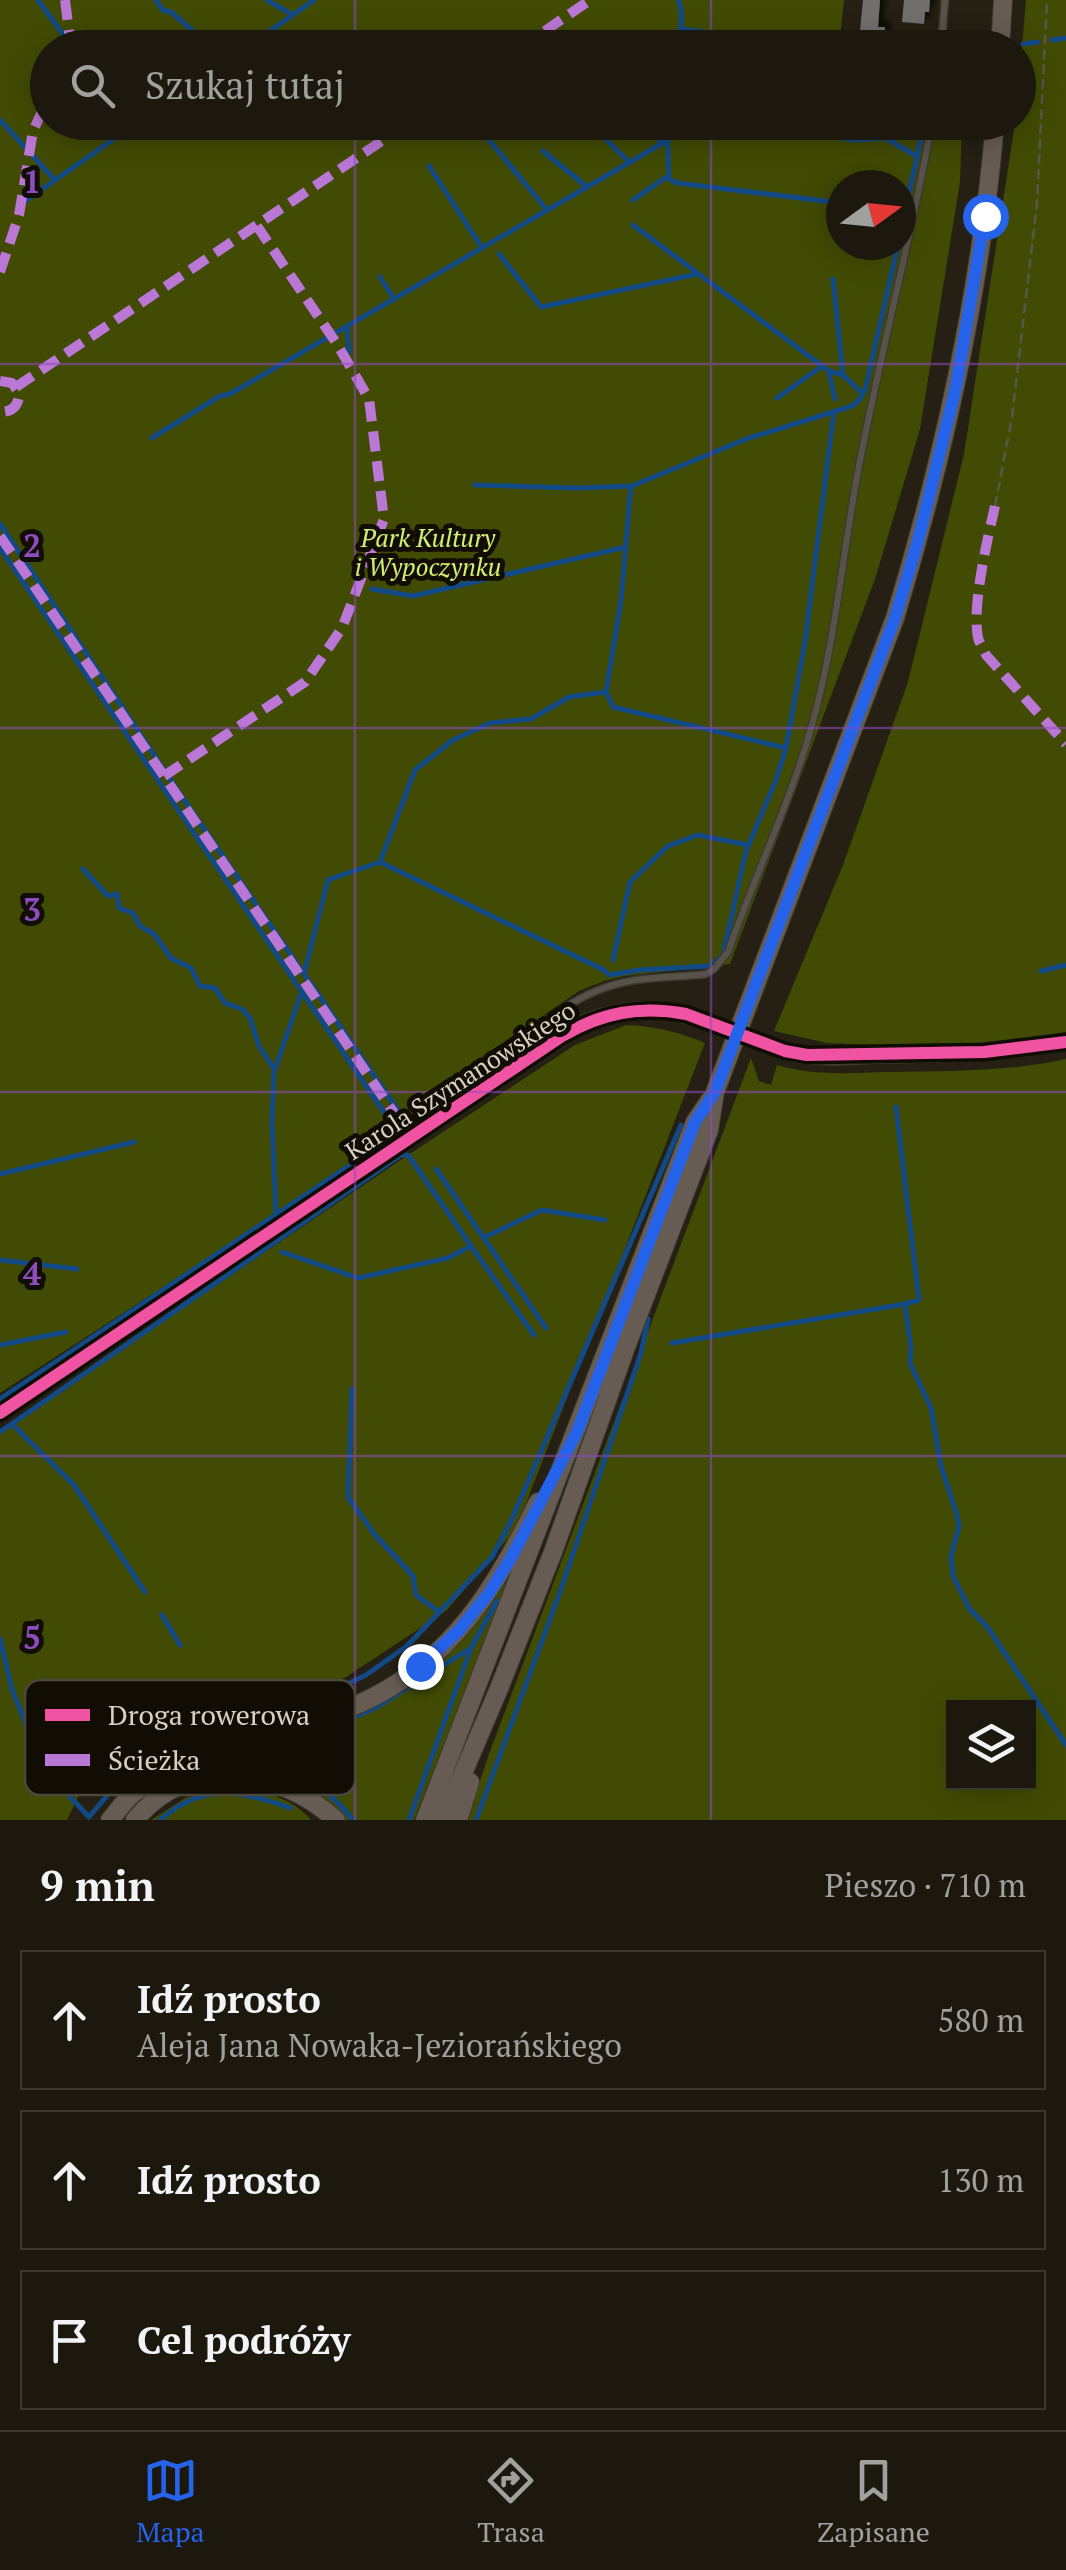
<!DOCTYPE html>
<html lang="pl">
<meta charset="utf-8">
<style>
:root{--surface:#1c180e;--page:#29251c;--text:#f1f3f6;--muted:#a0a09e;--line:#3a372e;--accent:#2563eb}
body{margin:0;font-family:"PT Serif",serif;background:var(--page);color:var(--text)}
.controls{position:absolute;right:30px;bottom:30px;display:grid;overflow:hidden;border-radius:0px;box-shadow:0 5px 25px #0003}
.controls button{width:90px;height:90px;display:grid;place-items:center;padding:0;border:0;border-bottom:2px solid var(--line);background:var(--surface);color:var(--text);font:50px sans-serif}
.compass{position:absolute;left:826px;top:170px;width:90px;height:90px;border-radius:50%;background:var(--surface);box-shadow:0 5px 25px #0003;rotate:75deg}
.stop{position:absolute;width:30px;height:30px;margin:-22px;border:8px solid #2563eb;border-radius:50%;background:#fff}
.stop.end{background:#2563eb;border-color:#fff;box-shadow:0 2px 10px #0008}
.list{margin:0;padding:0;list-style:none}
h2{display:flex;justify-content:space-between;align-items:center;height:130px;margin:0;padding:0 40px;font-size:42px}
h2 small{font-size:32px;font-weight:400;color:var(--muted)}
.list li{display:grid;grid-template-columns:65px 1fr auto;gap:30px;align-items:center;box-sizing:border-box;height:140px;margin:0 20px 20px;padding:0 20px;border:2px solid var(--line);border-radius:0px}
.list b{display:block;font-size:38px;white-space:nowrap}
.list p{margin:0;font-size:32px;white-space:nowrap;color:var(--muted)}
.list em{font-size:32px;font-style:normal;color:var(--muted)}
.icon{flex:none;width:55px;height:55px;fill:none;stroke:currentColor;stroke-width:2;stroke-linecap:round;stroke-linejoin:round}
.map{position:relative;flex:none;width:1066px;height:1820px;overflow:hidden}
.search{position:absolute;background:var(--surface);box-shadow:0 5px 25px #0003;left:30px;right:30px;top:30px;height:110px;display:flex;align-items:center;gap:25px;box-sizing:border-box;padding:0 35px;border-radius:55px;color:var(--muted);font-size:38px}
.sheet{height:610px;background:var(--surface)}
nav{display:flex;justify-content:space-around;align-items:center;box-sizing:border-box;height:140px;border-top:2px solid var(--line);background:var(--surface);font-size:28px;color:var(--muted)}
nav a{display:grid;justify-items:center;gap:5px}
nav .on{color:var(--accent)}
.map>svg:first-child{display:block}
.green{fill:#414b03;fill-rule:evenodd}
.lines{fill:none;stroke-linecap:round;stroke-linejoin:round}
.stream{stroke:#124a87;stroke-width:5}
.building{fill:#716e6d;filter:url(#shadow)}
.service-casing{stroke:#3e3a31;stroke-width:9}
.tertiary-casing{stroke:#3e3a31;stroke-width:18}
.primary-casing{stroke:#3e3a31;stroke-width:20}
.path{stroke:#5a564d;stroke-width:2.5;stroke-dasharray:10 5;stroke-linecap:butt}
.service{stroke:#58534a;stroke-width:6}
.tertiary{stroke:#58534a;stroke-width:15}
.primary{stroke:#665c54;stroke-width:18}
.tertiary-bridge-casing{stroke:#3e3a31;stroke-width:18;stroke-linecap:butt}
.tertiary-bridge{stroke:#58534a;stroke-width:15}
.quiet{stroke:#ba77d6;stroke-width:10;stroke-dasharray:20 10;stroke-linecap:butt}
.cycleway-casing{stroke:#110d05;stroke-width:19}
.cycleway{stroke:#f153a3;stroke-width:12}
.route{stroke:#2563eb;stroke-width:12}
.grid{fill:none;stroke:#8d4dc0;stroke-width:2.5;stroke-opacity:0.55}
.labels{text-anchor:middle;dominant-baseline:central;stroke-width:10;stroke-linejoin:round;paint-order:stroke}
.park-label{font-size:25px;font-style:italic;fill:#d4ee6f;stroke:#110d05}
.street-label{font-size:25px;fill:#d7d1c4;stroke:#110d05}
.key{fill:#110d05;stroke:#4c483e;stroke-width:2.5}
.key-label{font-size:28px;fill:#d7d1c4}
.grid-label{font-size:32px;text-anchor:middle;font-weight:bold;fill:#8d4dc0;stroke:#110d05;stroke-width:10;stroke-linejoin:round;paint-order:stroke}
</style>
<div class="map">
<svg width="1066" height="1820" viewBox="0 0 1066 1820">
<defs>
<filter id="shadow"><feDropShadow dx="6" dy="-6" stdDeviation="2.5" flood-color="#0009"/></filter>
</defs>
<rect width="100%" height="100%" fill="#252013"/>
<path class="green" d="M0 0H844L839 47 48 48V122L962 123 960 182 920 429 875 579 730 964 625 976 604 981 579 991 474 1063 396 1136 0 1393ZM841 185H901V245H841Z
M1026 0H1066V1032L1020 1040 922 1047 827 1043 774 1031 843 865 908 682 964 454 1015 123 1018 122V93Z
M626 1025C655 1026 679 1032 705 1043L516 1529 446 1611 346 1677 235 1719 150 1742 82 1789 67 1820H0V1432L408 1155 575 1045Z
M751 1058 759 1081 771 1085 777 1065C814 1076 848 1073 886 1072 946 1071 1007 1072 1066 1059V1820H467L489 1754ZM954 1708H1028V1782H954Z
M504 1584 507 1585 414 1820H345C314 1780 268 1764 218 1767L217 1759 322 1725 481 1616Z
M233 1788C264 1792 290 1796 311 1820H151L187 1797Z"/>
<g class="lines">
<path class="stream" d="M38 0 73 48
M156 0 163 10 171 12 213 48
M267 0 293 15
M681 29 742 37 750 44 771 45 775 48
M1052 40 1066 38
M1023 44 1038 42
M246 48 314 0
M677 48C680 32 685 15 678 0
M815 48H821
M0 120 55 180
M474 122 547 210
M588 122 629 162
M654 122 660 144
M667 122 669 179 677 183 841 203
M826 136 856 140 886 138 916 156
M543 151 587 187
M429 166 482 248
M633 200 669 175
M21 204 138 122
M903 220 924 125
M633 225 829 371 843 375 863 394
M499 254 541 307 697 274
M380 277 394 299
M833 279 843 375
M347 326 349 352
M829 373 835 399
M777 398 822 366
M152 438 220 396 230 394 668 140
M475 485 577 488 632 486
M0 524 178 791 404 1119
M0 548 398 1133 0 1399
M372 589 413 596 626 547
M786 748 613 707 606 692 621 601 630 496 632 486 746 439 852 406 860 399 865 390 898 245
M380 862 415 770 453 740 490 723 531 719 569 697 606 692
M83 869 108 896 117 894 119 908 133 913 140 926 154 934 171 958 191 968 200 986 215 988 225 1003 242 1009 250 1018 259 1046 274 1069 272 1122 276 1213
M613 960 630 882 668 846 698 835 748 845
M1041 971 1066 965
M304 974 328 880 380 862 604 970 609 975 640 970 710 966 723 955 746 851 776 780 786 748 805 642 834 411
M275 1069 302 991
M896 1107 919 1300 905 1304 911 1348 910 1363 931 1408 941 1466 957 1515 959 1526 951 1556 953 1576 969 1608 988 1628 1066 1745
M436 1169 546 1328
M0 1174 134 1142
M485 1237 542 1210 605 1220
M471 1246 534 1335
M0 1260 77 1269
M672 1343 905 1304
M0 1345 66 1332
M352 1389 348 1497 375 1535 413 1576 416 1595 438 1611
M12 1424 74 1485 145 1592
M0 1432 401 1155H408L471 1246 448 1258 358 1278 282 1252
M162 1615 180 1645
M0 1639 12 1689 43 1768 89 1817 117 1784 156 1754 326 1694 366 1675 407 1646 492 1557 512 1519 681 1125
M160 1820C202 1783 241 1790 290 1808
M353 1820C324 1781 280 1764 234 1760L232 1757 332 1727 377 1707 471 1648
M409 1820 471 1648 497 1601
M476 1820 560 1592 641 1353 648 1319"/>
</g>
<path class="building" d="M863 0H880L878 27H885L884 44 859 41Z
M904 0H930L929 12H925L924 24 902 22Z"/>
<g class="lines">
<g class="service-casing">
<path id="service" d="M941 48 945 0
M429 1119C454 1089 485 1067 516 1043 544 1022 573 998 607 987 638 976 674 978 706 974L714 969 728 952C754 878 788 807 810 732 835 647 842 557 858 471 880 354 911 239 932 122"/>
</g>
<g class="tertiary-casing">
<path id="tertiary" d="M785 1051C814 1060 848 1056 878 1055 941 1054 1004 1052 1066 1042
M0 1413 580 1025C620 1007 660 1005 701 1020"/>
</g>
<g class="primary-casing">
<path id="primary" d="M1000 48 1003 0
M110 1820C118 1811 125 1799 135 1792 173 1761 221 1750 267 1736 298 1726 331 1716 361 1703 451 1662 496 1588 538 1502
M135 1820C189 1754 278 1768 336 1820
M425 1820 695 1122 710 1100
M443 1820 498 1691 553 1552 626 1347 709 1130 715 1092 895 618C944 456 981 291 995 122
M458 1820 470 1782"/>
</g>
<path class="path" d="M995 506 1012 417 1037 203 1047 0"/>
<use href="#service" class="service"/>
<use href="#tertiary" class="tertiary"/>
<use href="#primary" class="primary"/>
<g class="tertiary-bridge-casing">
<path id="tertiary-bridge" d="M701 1020 785 1051"/>
</g>
<use href="#tertiary-bridge" class="tertiary-bridge"/>
<path class="quiet" d="M65 0 71 48
M520 48 590 0
M0 272 19 215 33 131 48 99
M0 381 12 383 19 393C19 406 12 412 0 412
M16 387 410 122
M995 506C988 537 970 612 979 641 980 643 986 654 986 655L1066 744
M0 536 411 1138
M164 776 305 682 342 628 384 519 369 399 337 344 257 226"/>
<g class="cycleway-casing">
<path id="cycleway" d="M0 1413 562 1036C601 1013 640 1005 686 1014L785 1051 807 1055 984 1052 1066 1042"/>
</g>
<use href="#cycleway" class="cycleway"/>
</g>
<g class="lines">
<path class="route" d="M420 1666 459 1630 489 1593 511 1558 577 1432 695 1122 715 1092 895 618 918 541 956 387 985 216"/>
</g>
<path class="grid" d="M355 0V48M711 0V48M355 122V1820M711 122V1820M0 364H1066M0 728H1066M0 1092H1066M0 1456H1066"/>
<g class="labels">
<g class="park-label">
<text x="428" y="537">Park Kultury<tspan x="428" dy="29">i Wypoczynku</tspan></text>
</g>
<g class="street-label">
<text transform="translate(460 1080) rotate(-33)">Karola Szymanowskiego</text>
</g>
</g>
<rect x="25" y="1680" width="330" height="115" rx="15" class="key"/>
<rect x="45" y="1709" width="45" height="12" fill="#f153a3"/>
<rect x="45" y="1754" width="45" height="12" fill="#ba77d6"/>
<g class="key-label">
<text x="108" y="1725">Droga rowerowa</text>
<text x="108" y="1770">Ścieżka</text>
</g>
<g class="grid-label">
<text x="32" y="193">1</text>
<text x="32" y="557">2</text>
<text x="32" y="921">3</text>
<text x="32" y="1285">4</text>
<text x="32" y="1649">5</text>
</g>
</svg>
<div class="controls">
<button><svg class="icon" aria-label="layers" viewBox="0 0 24 24"><path d="M12 4l9 5-9 5-9-5zM3 14l9 5 9-5"/></svg></button>
</div>
<svg class="compass" viewBox="-18 -18 36 36"><path d="M0-13l5 13h-10z" fill="#e53935"/><path d="M0 13l5-13h-10z" fill="#a0a09e"/></svg>
<div class="stop" style="left:985px;top:216px"></div>
<div class="stop end" style="left:420px;top:1666px"></div>
<div class="search"><svg class="icon" aria-label="search" viewBox="0 0 24 24"><circle cx="10" cy="10" r="6"/><path d="M15 15l6 6"/></svg>Szukaj tutaj</div>
</div>
<section class="sheet">
<h2>9 min<small>Pieszo · 710 m</small></h2>
<ul class="list">
<li><svg class="icon" aria-label="ahead" viewBox="0 0 24 24"><path d="M12 20V5M6 11l6-6 6 6"/></svg><div><b>Idź prosto</b><p>Aleja Jana Nowaka-Jeziorańskiego</p></div><em>580 m</em></li>
<li><svg class="icon" aria-label="ahead" viewBox="0 0 24 24"><path d="M12 20V5M6 11l6-6 6 6"/></svg><div><b>Idź prosto</b></div><em>130 m</em></li>
<li><svg class="icon" aria-label="arrive" viewBox="0 0 24 24"><path d="M6 21V4h12l-3 4 3 4H6"/></svg><div><b>Cel podróży</b></div></li>
</ul>
</section>
<nav>
<a class="on"><svg class="icon" aria-label="map" viewBox="0 0 24 24"><path d="M3 6l6-2 6 2 6-2v14l-6 2-6-2-6 2zM9 4v14M15 6v14"/></svg>Mapa</a>
<a><svg class="icon" aria-label="directions" viewBox="0 0 24 24"><path d="M12 3l9 9-9 9-9-9zM9 14v-3h6M13 9l2 2-2 2"/></svg>Trasa</a>
<a><svg class="icon" aria-label="saved" viewBox="0 0 24 24"><path d="M7 4h10v16l-5-4-5 4z"/></svg>Zapisane</a>
</nav>
